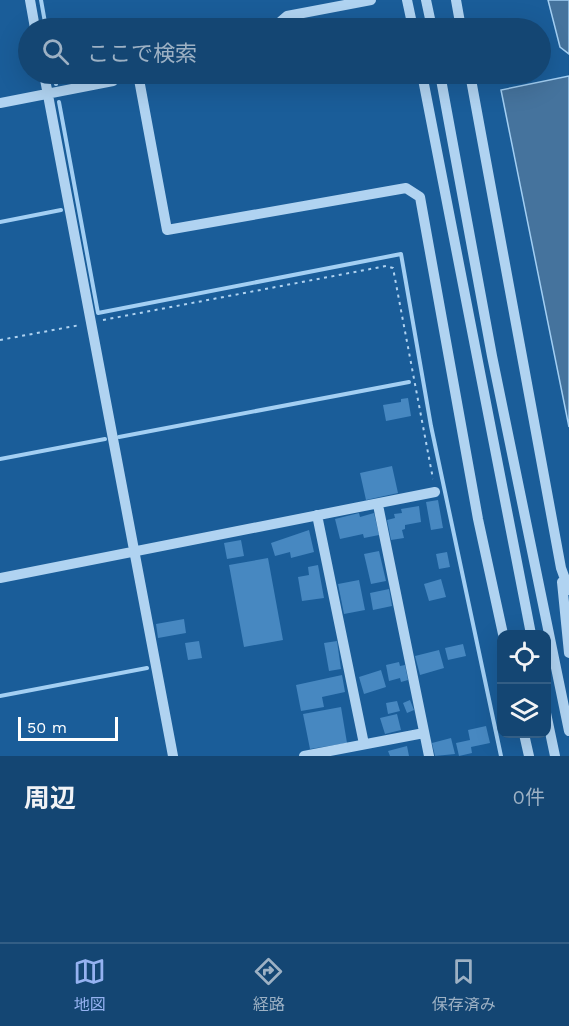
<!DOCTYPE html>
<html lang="ja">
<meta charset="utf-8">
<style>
:root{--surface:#144673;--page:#1d4d78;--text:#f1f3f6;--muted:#9db1c4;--line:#335e85;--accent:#95b2f1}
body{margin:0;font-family:"Work Sans","Noto Sans JP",sans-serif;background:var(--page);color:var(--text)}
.controls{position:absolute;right:18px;bottom:18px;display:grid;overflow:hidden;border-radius:12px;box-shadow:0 6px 24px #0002}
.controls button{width:54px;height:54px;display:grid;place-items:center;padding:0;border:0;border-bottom:2px solid var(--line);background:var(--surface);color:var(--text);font:30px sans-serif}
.scale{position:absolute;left:18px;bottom:15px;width:100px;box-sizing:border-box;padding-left:6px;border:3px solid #fff;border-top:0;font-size:16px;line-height:21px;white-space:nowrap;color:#fff;-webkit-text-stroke:4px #1a5d99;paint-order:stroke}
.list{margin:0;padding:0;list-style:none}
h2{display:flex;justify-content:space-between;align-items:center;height:78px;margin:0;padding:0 24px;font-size:26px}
h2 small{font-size:20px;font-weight:400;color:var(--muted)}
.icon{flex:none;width:33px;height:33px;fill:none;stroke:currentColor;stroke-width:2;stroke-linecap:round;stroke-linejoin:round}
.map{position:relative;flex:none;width:569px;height:756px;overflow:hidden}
.search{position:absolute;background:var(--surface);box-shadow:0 6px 24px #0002;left:18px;right:18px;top:18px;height:66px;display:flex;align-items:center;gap:15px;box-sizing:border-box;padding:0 21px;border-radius:33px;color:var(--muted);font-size:22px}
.sheet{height:186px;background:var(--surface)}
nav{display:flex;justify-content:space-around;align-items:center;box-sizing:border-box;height:84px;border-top:2px solid var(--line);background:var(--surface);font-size:16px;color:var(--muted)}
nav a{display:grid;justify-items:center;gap:3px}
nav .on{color:var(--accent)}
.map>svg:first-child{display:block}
.water{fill:#45739d;stroke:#a3cff3;stroke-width:1.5}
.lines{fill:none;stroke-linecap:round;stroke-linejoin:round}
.stream{stroke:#a3cff3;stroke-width:4}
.building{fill:#4788c1}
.path{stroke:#b0d3f1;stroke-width:2;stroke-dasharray:3 4.5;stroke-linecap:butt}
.minor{stroke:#b0d3f1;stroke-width:10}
</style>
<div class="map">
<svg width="569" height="756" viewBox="0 0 569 756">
<rect width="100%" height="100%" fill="#1a5d99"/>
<path class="water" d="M548 0H569V54L560 47Z
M569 76V427L501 90Z"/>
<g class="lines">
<path class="stream" d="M41 0 46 28
M54 74 56 84
M59 102 98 313 401 254 431 426 501 756
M0 222 61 210
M119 437 409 382
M0 459 105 439
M0 696 147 668"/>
</g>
<path class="building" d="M408 398 411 416 386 421 383 405 401 402V399Z
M392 466 398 493 366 500 360 473Z
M438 500 443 528 431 530 426 502Z
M419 506 421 522 405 525V529L402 530 404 538 391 540 387 520 395 518 394 514 402 513 401 509Z
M359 513 360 517 374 513 379 535 364 538 363 534 340 539 335 519Z
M309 530 314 552 291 558 290 552 275 556 271 543Z
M241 540 244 556 227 559 224 543Z
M379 551 386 581 371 584 364 554Z
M447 552 450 567 439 569 436 554Z
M268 558 283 640 244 647 229 565Z
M318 565 324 598 302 601 298 577 309 575 308 567Z
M441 579 446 597 429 601 424 584Z
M359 580 365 610 344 614 338 584Z
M389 589 392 606 373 610 370 593Z
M184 619 186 633 158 638 156 624Z
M199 641 202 658 188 660 185 643Z
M337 641 341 669 329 671 324 643Z
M463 644 466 656 448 660 445 648Z
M439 650 444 668 420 675 415 656Z
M399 662 400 666 405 665 408 680 401 682 400 678 389 681 386 665Z
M381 670 386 687 364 694 359 677Z
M342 675 345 692 322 697 324 707 301 711 296 685Z
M410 700 414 710 407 713 403 703Z
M397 701 400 711 388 714 386 703Z
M341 707 347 743 310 749 303 714Z
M397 714 401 730 385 734 380 718Z
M486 726 490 743 471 747 472 753 459 756 456 743 470 740 468 730Z
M451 738 455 754 435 756 432 743Z
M407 746 409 756H390L388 751Z"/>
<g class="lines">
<path class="path" d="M103 320 386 266 393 268 433 479
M0 340 80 325"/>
<path class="minor" d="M30 0 35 28
M407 0 413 28
M426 0 432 28
M456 0 461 28
M145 28 243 25 255 28
M273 28 287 16 371 0
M327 28 412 23
M44 74 173 756
M138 74 167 230 406 188 420 197 478 519 503 634
M422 74 531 634
M440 74 492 356 569 731
M470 74 561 568 569 590
M0 103 113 81 112 74
M378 505 429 756
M317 515 364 744
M0 578 435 492
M562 582 569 653
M546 713 555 756
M524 734 529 756
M304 756 424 733"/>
</g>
</svg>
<div class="controls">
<button><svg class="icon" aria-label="locate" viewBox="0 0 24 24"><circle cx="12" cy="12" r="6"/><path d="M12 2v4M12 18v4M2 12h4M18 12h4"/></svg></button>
<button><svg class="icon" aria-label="layers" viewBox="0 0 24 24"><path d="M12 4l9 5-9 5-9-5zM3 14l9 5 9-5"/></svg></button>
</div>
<div class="scale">50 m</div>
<div class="search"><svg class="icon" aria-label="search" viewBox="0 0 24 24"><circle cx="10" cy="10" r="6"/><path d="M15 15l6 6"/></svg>ここで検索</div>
</div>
<section class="sheet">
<h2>周辺<small>0件</small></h2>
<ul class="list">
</ul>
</section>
<nav>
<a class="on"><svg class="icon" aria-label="map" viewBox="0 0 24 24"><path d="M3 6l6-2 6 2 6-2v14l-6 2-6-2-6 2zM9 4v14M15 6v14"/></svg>地図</a>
<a><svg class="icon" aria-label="directions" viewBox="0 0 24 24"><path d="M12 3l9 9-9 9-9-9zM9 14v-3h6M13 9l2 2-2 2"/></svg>経路</a>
<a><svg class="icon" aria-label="saved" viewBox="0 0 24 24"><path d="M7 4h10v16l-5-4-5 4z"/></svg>保存済み</a>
</nav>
